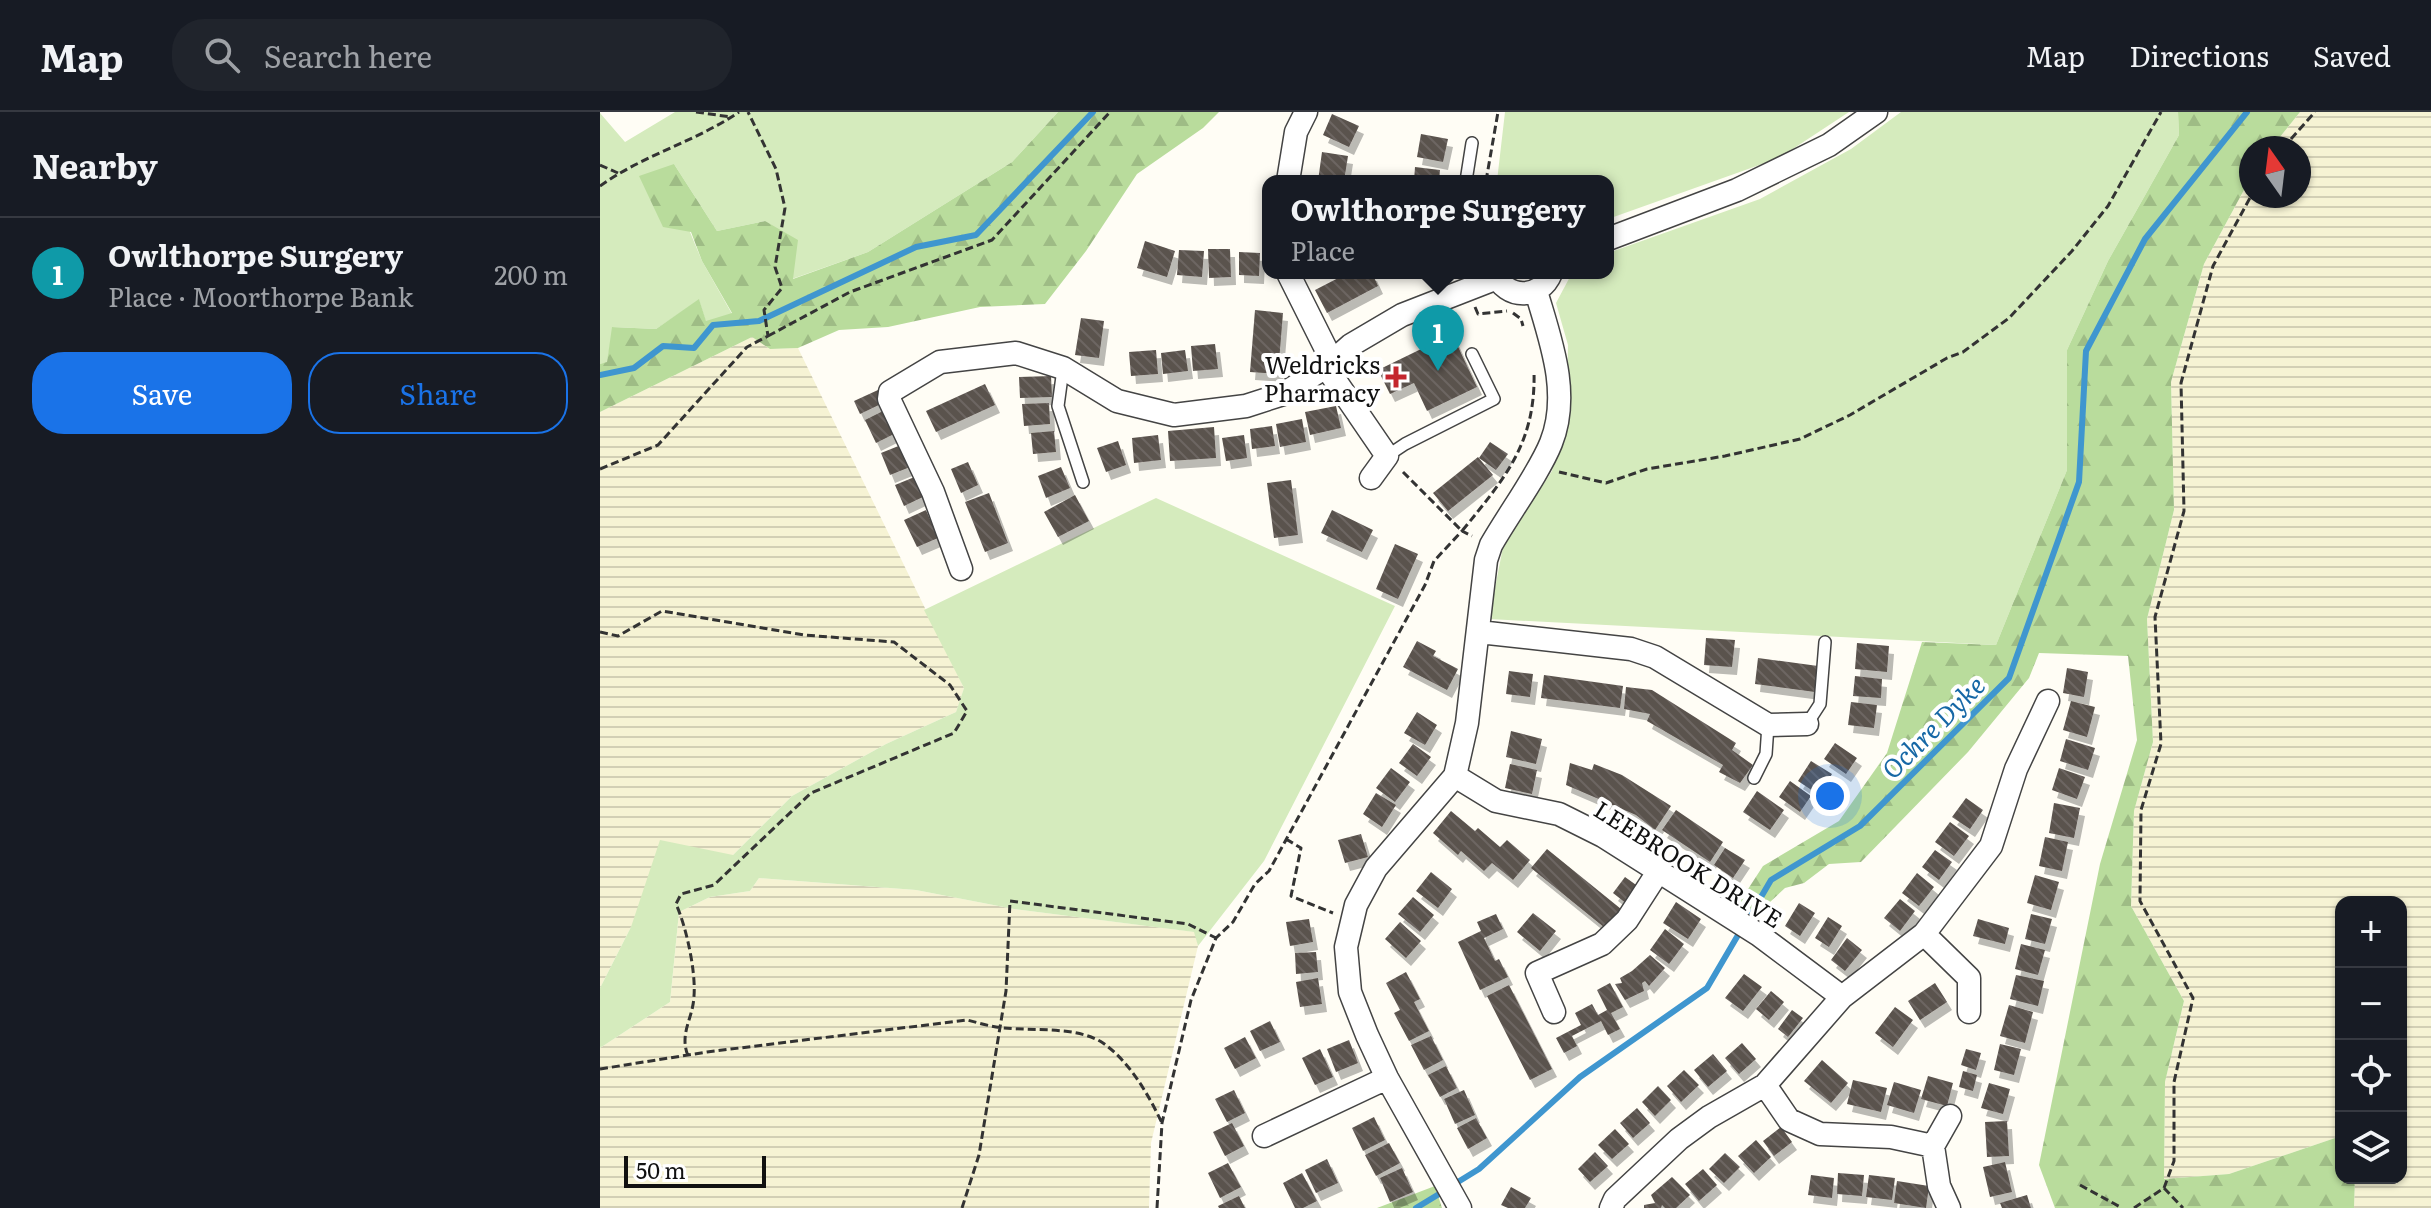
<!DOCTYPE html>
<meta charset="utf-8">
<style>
:root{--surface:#171b24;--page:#20242c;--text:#f1f3f6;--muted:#9ea1a6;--line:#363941;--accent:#1a73e8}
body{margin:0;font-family:Literata,serif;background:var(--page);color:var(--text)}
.controls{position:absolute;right:24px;bottom:24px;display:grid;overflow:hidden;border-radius:16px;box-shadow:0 2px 6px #0004}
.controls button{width:72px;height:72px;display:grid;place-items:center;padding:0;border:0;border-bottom:2px solid var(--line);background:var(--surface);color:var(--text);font:40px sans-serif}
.compass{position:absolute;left:1639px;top:24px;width:72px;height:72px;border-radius:50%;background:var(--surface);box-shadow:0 2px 6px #0004;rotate:346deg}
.scale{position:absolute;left:24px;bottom:20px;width:142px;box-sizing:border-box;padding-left:8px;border:4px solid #111;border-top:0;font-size:22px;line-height:28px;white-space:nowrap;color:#111;-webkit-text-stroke:6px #fff;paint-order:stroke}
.you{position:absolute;left:1230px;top:684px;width:28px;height:28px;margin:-20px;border:6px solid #fff;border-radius:50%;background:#1a73e8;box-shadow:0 0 0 12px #1a73e833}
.badge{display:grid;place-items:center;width:52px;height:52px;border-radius:50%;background:var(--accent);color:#fff;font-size:26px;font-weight:700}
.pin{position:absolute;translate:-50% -66px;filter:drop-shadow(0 2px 4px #0008)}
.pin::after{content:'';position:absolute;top:42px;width:28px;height:24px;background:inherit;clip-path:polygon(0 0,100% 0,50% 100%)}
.popup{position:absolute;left:662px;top:63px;width:352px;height:104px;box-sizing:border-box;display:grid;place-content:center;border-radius:16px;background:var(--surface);filter:drop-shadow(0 2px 6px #0005);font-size:26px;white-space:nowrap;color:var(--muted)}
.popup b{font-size:30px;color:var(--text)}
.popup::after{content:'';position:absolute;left:50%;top:100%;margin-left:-16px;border:16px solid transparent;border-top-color:var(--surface)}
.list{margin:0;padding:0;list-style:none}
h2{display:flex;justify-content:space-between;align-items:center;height:104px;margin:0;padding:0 32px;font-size:34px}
h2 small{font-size:26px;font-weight:400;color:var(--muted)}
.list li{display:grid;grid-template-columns:52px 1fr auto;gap:24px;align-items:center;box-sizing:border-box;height:112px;padding:0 32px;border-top:2px solid var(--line)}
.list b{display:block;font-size:30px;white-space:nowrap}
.list p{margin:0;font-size:26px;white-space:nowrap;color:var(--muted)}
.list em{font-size:26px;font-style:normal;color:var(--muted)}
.actions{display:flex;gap:16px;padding:24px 32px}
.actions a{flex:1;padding:18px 0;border:2px solid var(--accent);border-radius:32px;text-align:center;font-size:28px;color:var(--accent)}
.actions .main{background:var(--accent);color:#fff}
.icon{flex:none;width:44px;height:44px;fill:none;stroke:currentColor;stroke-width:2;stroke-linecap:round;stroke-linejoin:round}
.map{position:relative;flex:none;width:1831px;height:1096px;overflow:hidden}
header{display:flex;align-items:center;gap:48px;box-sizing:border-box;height:112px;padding:0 40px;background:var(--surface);border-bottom:2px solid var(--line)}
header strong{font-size:38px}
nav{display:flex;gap:44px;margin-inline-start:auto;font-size:28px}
.search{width:560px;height:72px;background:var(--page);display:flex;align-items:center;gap:20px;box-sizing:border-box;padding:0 28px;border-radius:32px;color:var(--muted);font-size:30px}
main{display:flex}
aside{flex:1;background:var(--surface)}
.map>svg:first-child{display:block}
.farmland{fill:url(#farmland-rules)}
.grass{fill:#d5ebbd}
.forest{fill:url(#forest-firs)}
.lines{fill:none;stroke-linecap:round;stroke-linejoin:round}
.stream{stroke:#3f96cf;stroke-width:6}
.building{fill:url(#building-back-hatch);filter:url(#shadow)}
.service-casing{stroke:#444;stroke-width:14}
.minor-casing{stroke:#444;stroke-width:25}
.path{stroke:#333;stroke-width:3;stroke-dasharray:8 4;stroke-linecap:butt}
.service{stroke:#fff;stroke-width:11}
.minor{stroke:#fff;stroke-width:22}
.poi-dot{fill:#c4262e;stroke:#fff;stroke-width:3}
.labels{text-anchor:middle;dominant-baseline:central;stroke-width:8;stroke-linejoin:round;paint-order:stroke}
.poi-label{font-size:24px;fill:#111;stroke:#fff;text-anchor:end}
.street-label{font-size:24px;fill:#111;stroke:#fff}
.water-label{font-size:26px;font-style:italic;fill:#1768a6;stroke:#fff}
</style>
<header>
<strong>Map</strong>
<div class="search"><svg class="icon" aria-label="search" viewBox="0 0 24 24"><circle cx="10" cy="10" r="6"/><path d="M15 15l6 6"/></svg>Search here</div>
<nav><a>Map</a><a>Directions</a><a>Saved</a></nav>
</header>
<main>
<aside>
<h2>Nearby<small></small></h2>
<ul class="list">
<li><span class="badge" style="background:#0f9aa8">1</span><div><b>Owlthorpe Surgery</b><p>Place · Moorthorpe Bank</p></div><em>200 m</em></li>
</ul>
<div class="actions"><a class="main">Save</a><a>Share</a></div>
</aside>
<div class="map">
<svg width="1831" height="1096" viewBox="0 0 1831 1096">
<defs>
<pattern id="farmland-rules" width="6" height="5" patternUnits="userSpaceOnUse" patternTransform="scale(2)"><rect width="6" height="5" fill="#f6f3d4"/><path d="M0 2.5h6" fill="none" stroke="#d2cfb5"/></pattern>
<pattern id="forest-firs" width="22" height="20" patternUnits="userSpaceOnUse" patternTransform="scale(2)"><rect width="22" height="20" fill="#b9dc9c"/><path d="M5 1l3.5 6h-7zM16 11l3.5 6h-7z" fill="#9ebc85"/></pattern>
<pattern id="building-back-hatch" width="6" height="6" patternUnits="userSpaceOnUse" patternTransform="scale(2)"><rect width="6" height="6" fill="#5a524d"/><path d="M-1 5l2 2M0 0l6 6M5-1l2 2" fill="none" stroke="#6d6662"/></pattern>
<filter id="shadow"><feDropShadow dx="5" dy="8" stdDeviation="0" flood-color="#0004"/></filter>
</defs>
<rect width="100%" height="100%" fill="#fffdf5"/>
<path class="farmland" d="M1700 0H1831V1096H1754L1755 1066H1801V790H1741V1024L1629 1062 1564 1067 1565 970 1584 889 1531 794 1534 699 1553 630 1547 507 1574 398 1571 270 1604 152 1651 65V84H1699V36H1671Z
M152 225 170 237 198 236 364 576 356 600 286 632 192 684 133 743 31 815 0 876V300Z
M159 766 316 778 414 797 595 820 598 834 551 1031 549 1096H0V936L70 890 79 800 110 785 150 779Z"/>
<path class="grass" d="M75 0H458L412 50 268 140 192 167 165 109 117 119 74 52 90 120 102 149 132 202 106 210 99 188 56 217 13 215 7 251 0 252V1L25 30Z
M905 0H1249L1179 46 1008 107V69H897Z
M1301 0H1578L1579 23 1508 149 1467 238V358L1396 533 889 507 903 435 952 359 967 282 968 233 956 191 972 161H1008V141L1160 87 1251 37Z
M556 386 795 494 664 749 598 834 594 820 414 797 316 778 159 766 150 779 110 785 79 800 70 890 0 936V876L31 815 60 728 133 743 192 684 286 632 356 600 364 576 324 498Z"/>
<path class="forest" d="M458 0H619L603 16 537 62 486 139 445 192 380 195 288 215 239 218 198 236 170 237 152 225 0 300V252L7 250 12 215 56 217 99 187 106 209 132 201 102 149 91 120 63 115 39 64 74 52 117 119 165 109 198 128 193 167 268 140 412 50Z
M1578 0H1700L1671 36H1651V65L1604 152 1571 270 1574 398 1547 507 1553 630 1534 699 1531 794 1584 889 1565 970 1564 1067 1629 1062 1741 1024V1066H1755L1754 1096H1455L1439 1053 1500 752 1537 628 1528 544 1439 541 1429 566 1368 640 1261 750 1229 752 1204 771 1185 776 1155 804 1137 794 1163 754 1239 709 1287 641 1322 530 1396 533 1467 358V238L1508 149 1579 23Z
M835 1074 842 1096H777Z"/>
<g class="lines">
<path class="stream" d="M0 263 34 256 63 234 94 236 113 213 159 209 316 135 376 123 493 0
M1147 809 1171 768 1260 714 1409 566 1479 370 1486 239 1545 127 1647 0
M853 1073 879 1057 980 965 1107 876 1141 818
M816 1096 844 1079"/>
</g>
<path class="building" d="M732 2 759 14 749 35 723 23Z
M821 22 848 27 843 50 817 45Z
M722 40 748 44 744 69H718Z
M815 55 840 58 839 69H814Z
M545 129 575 139 567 165 537 156Z
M608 137H630L631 165 609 166Z
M579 138 604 139 602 165 577 163Z
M639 140 660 141 659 164 639 163Z
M748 161H772L778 174 727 201 715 178Z
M655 198 683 201 678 262 650 260Z
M481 206 504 209 499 246 475 243Z
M852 222 877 275 827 299 814 271 790 282 778 258Z
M615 232 618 257 593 259 591 234Z
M556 238 558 262 531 264 529 240Z
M585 238 588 259 563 262 561 241Z
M451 264 452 285 420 286 419 265Z
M385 272 395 293 336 320 326 299Z
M278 278 283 291 260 302 254 289Z
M449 291 450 312 424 314 422 292Z
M736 294 741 316 710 323 705 300Z
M285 298 296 321 276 331 265 308Z
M702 307 706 330 680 335 676 312Z
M672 314 675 334 652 337 650 317Z
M614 315 616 346 570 349 568 319Z
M454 319 456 340 433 342 431 321Z
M558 323 561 348 534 351 532 326Z
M644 323 647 346 626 349 622 326Z
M518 329 526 353 506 360 497 336Z
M890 330 908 342 896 358 879 346Z
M301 333 310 355 290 363 281 341Z
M878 345 893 363 848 399 833 381Z
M368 350 378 373 361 381 351 357Z
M461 355 470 376 446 386 438 364Z
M317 364 325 384 304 394 295 373Z
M691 368 698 423 674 426 667 371Z
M389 381 408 431 385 440 365 390Z
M475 383 489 409 458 425 444 400Z
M326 398 338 426 317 435 304 408Z
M732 398 773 418 762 440 721 421Z
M795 432 818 442 798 487 776 477Z
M1106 526 1135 528 1132 555 1104 553Z
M817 529 836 539 833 544 858 557 847 578 803 555Z
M1257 531 1289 534 1287 560 1255 557Z
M1158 546 1218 554 1215 580 1155 572Z
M1467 556 1488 560 1484 585 1463 581Z
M909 559 933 562 930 585 906 582Z
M944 563 1023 574 1020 596 941 586Z
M1255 564 1282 567 1281 586 1253 584Z
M1026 575 1052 578 1136 631 1132 638 1153 653 1140 671 1119 660 1123 653 1047 609 1050 602 1024 597Z
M1471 589 1495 595 1487 625 1463 618Z
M1251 590 1277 593 1274 616 1248 613Z
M817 600 837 613 825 633 804 621Z
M911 619 942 627 936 652 906 645Z
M1466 627 1495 636 1488 658 1460 649Z
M1235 631 1257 646 1246 662 1224 647Z
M813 632 831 645 817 664 799 651Z
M1211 649 1232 662 1219 683 1198 669Z
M970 651 992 658 994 652 1022 663 1071 694 1055 718 1036 703 966 673Z
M910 652 937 658 932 682 905 676Z
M791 656 810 670 795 690 776 676Z
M1459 656 1485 665 1477 687 1452 678Z
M1190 669 1211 684 1200 700 1179 685Z
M1157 679 1184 698 1170 718 1143 700Z
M776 681 796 693 782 715 763 702Z
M1366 686 1383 698 1370 717 1352 705Z
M1454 691 1480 696 1474 726 1449 721Z
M1076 698 1123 730 1110 750 1062 718Z
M851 699 875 719 878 716 900 735 907 728 930 748 913 768 892 751 884 759 861 739 858 743 833 721Z
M1350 710 1369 724 1354 744 1335 730Z
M761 722 768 745 745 751 738 728Z
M1445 725 1468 730 1462 759 1439 754Z
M1125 736 1145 748 1133 766 1114 753Z
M947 737 1021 797 1005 816 931 756Z
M1335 738 1352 750 1339 768 1322 755Z
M831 760 852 777 838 796 816 779Z
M1317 761 1334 775 1319 794 1302 781Z
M1435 763 1459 770 1451 798 1427 791Z
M1025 765 1039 775 1027 792 1013 781Z
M813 785 834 803 820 820 798 802Z
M1300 787 1315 799 1300 819 1284 806Z
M1076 790 1101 807 1088 827 1063 811Z
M1199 791 1215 801 1200 824 1185 814Z
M933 801 956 819 940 839 917 820Z
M896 802 903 817 884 826 895 849 899 847 908 865 880 878 858 830 881 819 877 810Z
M1431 802 1452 807 1445 832 1425 827Z
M1228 805 1242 814 1229 835 1215 826Z
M709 807 713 830 690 834 686 810Z
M1378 807 1409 816 1405 832 1373 824Z
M800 810 821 829 806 846 785 827Z
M1065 817 1084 832 1069 852 1050 838Z
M1247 826 1262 838 1245 859 1231 848Z
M1421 832 1445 838 1438 863 1415 857Z
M716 840 718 860 696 862 695 841Z
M1050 843 1065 856 1049 874 1045 869 1042 871 1044 879 1025 888 1015 872 1022 871 1020 866 1032 859Z
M806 860 820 887 814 890 829 919 809 929 794 901 800 898 786 871Z
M1144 862 1162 875 1143 899 1125 886Z
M1416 863 1444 869 1438 894 1410 887Z
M718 866 722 892 700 895 696 870Z
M1010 871 1023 895 1011 901 1020 917 1008 923 1001 909 972 924 977 934 964 941 956 926 981 913 975 901 992 892 998 903 1007 898 997 878Z
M1335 871 1347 890 1320 908 1308 889Z
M909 873 952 957 930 968 887 884Z
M1171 879 1184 890 1169 908 1156 897Z
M1409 893 1433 900 1425 931 1400 924Z
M1295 895 1313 908 1293 935 1275 921Z
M1192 898 1203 906 1188 925 1178 917Z
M670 909 680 930 660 939 650 919Z
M831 924 843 948 824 958 811 933Z
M645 925 656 946 635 957 624 936Z
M749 928 758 951 736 960 727 937Z
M1142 931 1156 947 1139 962 1125 946Z
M1400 932 1421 937 1414 963 1394 958Z
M720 937 733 965 715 973 702 946Z
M1366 937 1381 941 1376 958 1361 953Z
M1113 942 1127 959 1108 975 1094 958Z
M1222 948 1248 971 1231 991 1204 969Z
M846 954 857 976 840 985 828 963Z
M1084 958 1099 973 1081 990 1067 974Z
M1363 959 1377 963 1373 979 1359 975Z
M1328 964 1353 971 1347 994 1321 987Z
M1253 968 1287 976 1281 1000 1247 992Z
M1294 970 1321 978 1314 1001 1287 993Z
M1389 971 1410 977 1403 1002 1381 996Z
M1058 974 1071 988 1055 1004 1042 990Z
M634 978 645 1001 627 1010 615 987Z
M864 978 875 1003 855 1012 844 987Z
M1037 996 1050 1011 1033 1026 1020 1011Z
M774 1005 785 1028 763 1039 752 1016Z
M876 1006 887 1026 868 1037 857 1016Z
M1407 1009 1409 1044 1387 1045 1385 1010Z
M632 1011 644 1034 625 1044 613 1020Z
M1181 1015 1192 1030 1174 1044 1163 1029Z
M1015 1017 1029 1032 1012 1047 998 1033Z
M1156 1028 1171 1045 1154 1061 1138 1044Z
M789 1031 800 1051 776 1064 765 1043Z
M995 1040 1008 1054 990 1070 978 1057Z
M1125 1041 1140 1055 1124 1071 1109 1057Z
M727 1047 738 1071 716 1081 705 1058Z
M1405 1050 1412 1080 1390 1085 1383 1055Z
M628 1051 641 1075 620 1086 608 1061Z
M802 1056 813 1080 790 1090 780 1066Z
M1103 1057 1117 1073 1099 1089 1085 1072Z
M702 1061 717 1089 703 1096H695L683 1071Z
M1238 1061 1264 1063 1262 1084 1237 1082Z
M1211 1063 1234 1066 1232 1086 1208 1083Z
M1269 1063 1295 1066 1292 1088 1266 1085Z
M1072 1065 1090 1083 1076 1096H1065L1062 1093 1061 1096H1044V1093L1055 1091 1051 1083Z
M1297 1069 1329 1074 1326 1096 1294 1091Z
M911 1075 931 1086 925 1096H908L901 1093Z
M1427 1083 1431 1096H1402L1400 1091Z
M639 1084 645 1096H619L618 1094Z"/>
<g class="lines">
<g class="service-casing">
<path id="service" d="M866 69 872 31
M839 161 844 187
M463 257 458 294 483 370
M787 344 805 332 894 287 872 242
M1207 612 1220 592 1225 530
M1154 666 1166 642 1168 613"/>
</g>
<g class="minor-casing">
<path id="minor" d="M688 69 696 20 706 0
M1008 127 1137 78 1229 33 1276 0
M688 161 732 249
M895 161C906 188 940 188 951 161
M726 255 787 344 771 366
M361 457 333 380 289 287 290 280 340 250 416 241 463 256 517 289 574 303 646 294 683 282 726 255 751 233 802 203 897 166
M879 520 1031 537 1055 545 1168 613 1207 612
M855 664 896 689 959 702 1003 724 1159 823 1242 885
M1324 822 1369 866V900
M954 900 937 861 1002 832 1027 808 1058 760
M1165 973 1189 1008 1220 1022 1291 1025 1333 1034 1339 1074 1349 1096
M664 1024 787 966
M1333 1034 1350 1004
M860 1096 787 966 767 923 750 880 746 835 756 793 776 756 855 664 867 611 886 448 891 433C908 403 939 361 951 331 971 281 950 227 936 179
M1011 1096 1015 1087 1079 1027 1109 1005 1165 973 1242 885 1324 822 1391 734 1416 657 1448 589"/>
</g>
<path class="path" d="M96 0 131 5
M1683 36 1715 0
M0 53 18 61
M886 69 898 0
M0 74C43 43 95 30 139 0
M875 195 878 202 907 199
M913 201 921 207 923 214
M168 224 250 180 392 128 510 0
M0 357 58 333 147 235 168 224 164 198 182 176 175 155 185 96 176 57 148 0
M803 360 862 419C905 366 936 331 934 259
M959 360 1006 371 1047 357 1125 344 1200 327 1250 303 1347 246 1363 240 1409 206 1472 139 1508 94 1561 0
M0 520 18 524 62 499 204 523 294 530 350 573 367 599 354 621 211 681 114 773 81 782 76 792C86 814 96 859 94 884 93 907 79 921 88 944
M686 727 701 736 691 784 733 801
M0 957 107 940 367 908C379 911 392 915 404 916 434 919 477 914 503 931 530 950 548 982 562 1011
M1480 1073 1522 1096
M1564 1076 1574 1049V970L1593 886 1540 789 1541 698 1561 632 1555 505 1584 399 1581 271 1613 154 1651 84
M362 1096 379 1043 406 879 410 789 588 812 616 826
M557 1096 562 1011 591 888 616 826 633 810 655 772 669 759 825 473 834 449 862 419 872 424
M1534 1096 1564 1076 1583 1096"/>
<use href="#service" class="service"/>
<use href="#minor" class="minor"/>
</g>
<path class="poi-dot" d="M792 253h8v8h8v8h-8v8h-8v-8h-8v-8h8z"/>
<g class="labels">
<g class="poi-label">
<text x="780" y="251">Weldricks<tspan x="780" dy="28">Pharmacy</tspan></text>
</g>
<g class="street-label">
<text transform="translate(1089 751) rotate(32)">LEEBROOK DRIVE</text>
</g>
<g class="water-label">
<text transform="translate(1332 614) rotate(-45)">Ochre Dyke</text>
</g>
</g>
</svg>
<div class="controls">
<button>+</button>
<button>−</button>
<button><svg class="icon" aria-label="locate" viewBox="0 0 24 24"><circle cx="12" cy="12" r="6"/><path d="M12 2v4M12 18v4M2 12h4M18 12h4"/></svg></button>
<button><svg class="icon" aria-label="layers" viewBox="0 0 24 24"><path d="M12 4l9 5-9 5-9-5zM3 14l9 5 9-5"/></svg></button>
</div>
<svg class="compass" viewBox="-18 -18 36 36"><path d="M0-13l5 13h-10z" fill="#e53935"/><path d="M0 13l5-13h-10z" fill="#9ea1a6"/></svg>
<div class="scale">50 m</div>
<div class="you"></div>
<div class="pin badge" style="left:838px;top:259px;background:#0f9aa8">1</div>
<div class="popup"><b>Owlthorpe Surgery</b>Place</div>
</div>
</main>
